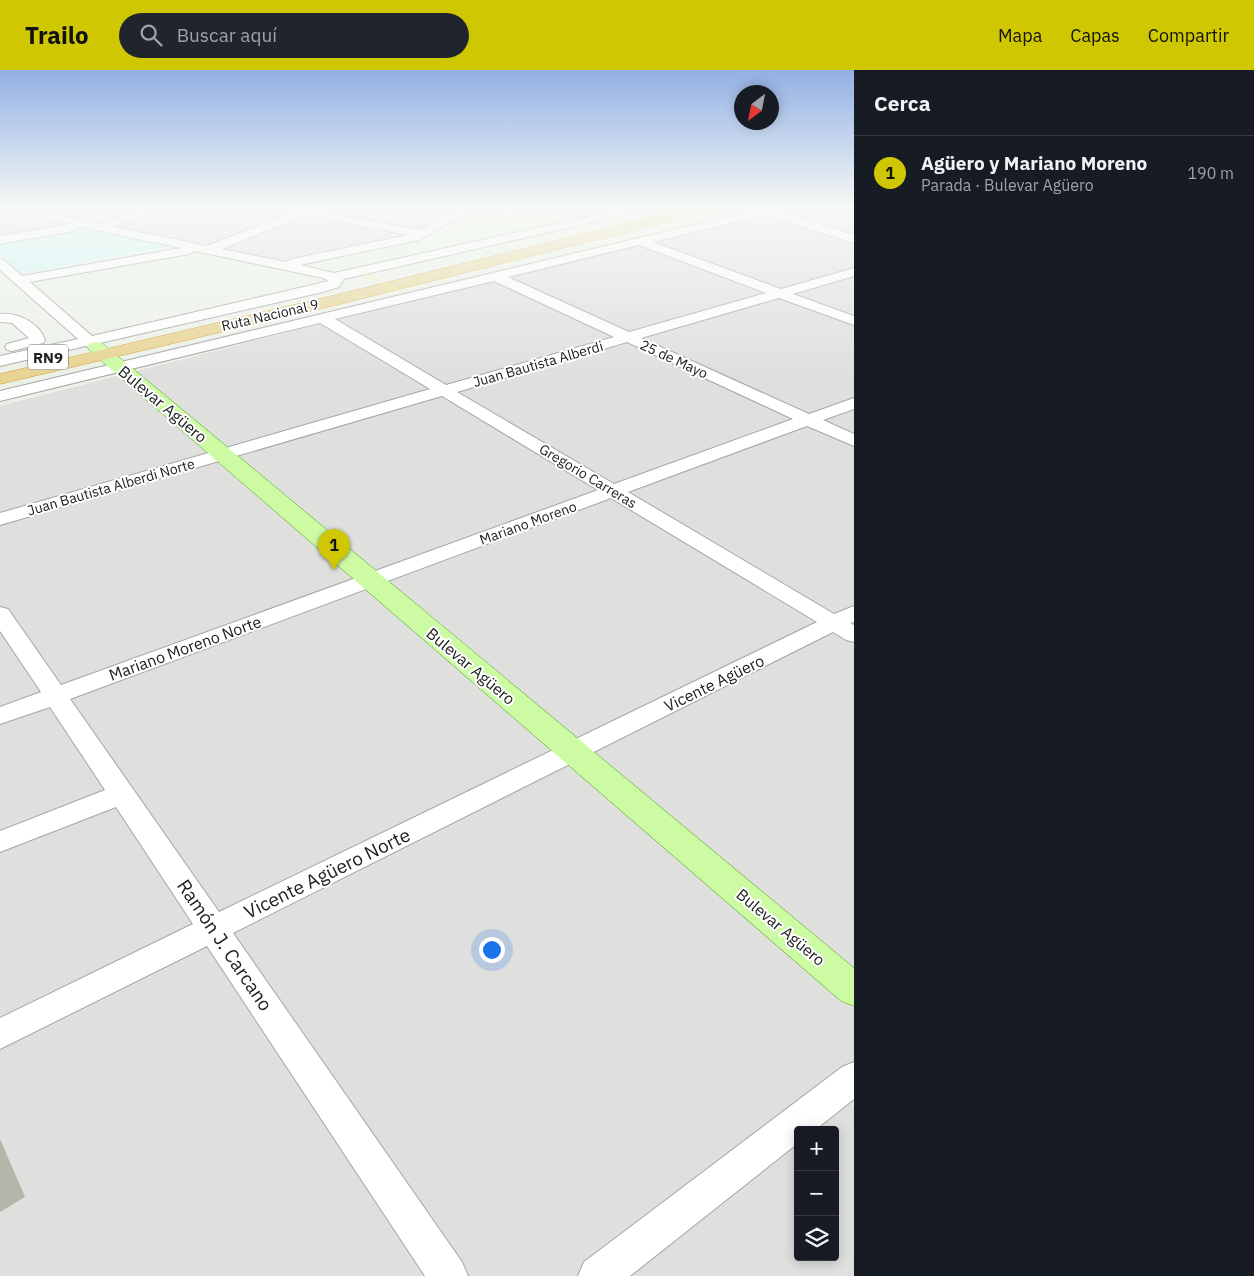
<!DOCTYPE html>
<html lang="es">
<meta charset="utf-8">
<style>
:root{--surface:#171b24;--page:#20242c;--text:#f1f3f6;--muted:#9ea1a6;--line:#363941;--accent:#d0c703}
body{margin:0;font-family:"IBM Plex Sans",sans-serif;background:var(--page);color:var(--text)}
.controls{position:absolute;right:15px;bottom:15px;display:grid;overflow:hidden;border-radius:5px;box-shadow:0 2px 12px #0003}
.controls button{width:45px;height:45px;display:grid;place-items:center;padding:0;border:0;border-bottom:1px solid var(--line);background:var(--surface);color:var(--text);font:25px sans-serif}
.compass{position:absolute;left:734px;top:15px;width:45px;height:45px;border-radius:50%;background:var(--surface);box-shadow:0 2px 12px #0003;rotate:212deg}
.you{position:absolute;left:491px;top:879px;width:18px;height:18px;margin:-12px;border:4px solid #fff;border-radius:50%;background:#1a73e8;box-shadow:0 0 0 8px #1a73e833}
.badge{display:grid;place-items:center;width:32px;height:32px;border-radius:50%;background:var(--accent);color:#111;font-size:16px;font-weight:700}
.pin{position:absolute;translate:-50% -41px;filter:drop-shadow(0 1px 2px #0008)}
.pin::after{content:'';position:absolute;top:26px;width:18px;height:15px;background:inherit;clip-path:polygon(0 0,100% 0,50% 100%)}
.list{margin:0;padding:0;list-style:none}
h2{display:flex;justify-content:space-between;align-items:center;height:65px;margin:0;padding:0 20px;font-size:21px}
h2 small{font-size:16px;font-weight:400;color:var(--muted)}
.list li{display:grid;grid-template-columns:32px 1fr auto;gap:15px;align-items:center;box-sizing:border-box;height:75px;padding:0 20px;border-top:1px solid var(--line)}
.list b{display:block;font-size:19px;white-space:nowrap}
.list p{margin:0;font-size:16px;white-space:nowrap;color:var(--muted)}
.list em{font-size:16px;font-style:normal;color:var(--muted)}
.icon{flex:none;width:28px;height:28px;fill:none;stroke:currentColor;stroke-width:2;stroke-linecap:round;stroke-linejoin:round}
.map{position:relative;flex:none;width:854px;height:1206px;overflow:hidden}
header{display:flex;align-items:center;gap:30px;box-sizing:border-box;height:70px;padding:0 25px;background:var(--accent);color:#111}
header strong{font-size:24px}
nav{display:flex;gap:28px;margin-inline-start:auto;font-size:18px}
.search{width:350px;height:45px;background:var(--page);display:flex;align-items:center;gap:12px;box-sizing:border-box;padding:0 18px;border-radius:28px;color:var(--muted);font-size:19px}
main{display:flex}
aside{flex:1;background:var(--surface)}
.map>svg:first-child{display:block}
.residential{fill:#dfdfde;fill-rule:evenodd}
.park{fill:#c7f7f9}
.building{fill:#b2b7aa}
.lines{fill:none;stroke-linecap:round;stroke-linejoin:round}
.minor-casing{stroke:#a5a5a5;stroke-width:2}
.major-casing{stroke:#3c9d02;stroke-width:1}
.highway-casing{stroke:#da972b;stroke-width:1}
.minor{fill:#fff;fill-rule:evenodd}
.major{fill:#cdfba4;fill-rule:evenodd}
.highway{fill:#e7d392;fill-rule:evenodd}
.path-bridge{stroke:#f0f872;stroke-width:2;stroke-dasharray:1 1;stroke-linecap:butt}
.labels{text-anchor:middle;dominant-baseline:central;stroke-width:4;stroke-linejoin:round;paint-order:stroke}
.far-street-label{font-size:14px;fill:#212121;stroke:#fff}
.shield{fill:#fff;stroke:#646464;stroke-width:1}
.shield-label{font-size:15px;font-weight:bold;fill:#212121}
.street-label{font-size:16px;fill:#212121;stroke:#fff}
.near-street-label{font-size:19px;fill:#212121;stroke:#fff}
</style>
<header>
<strong>Trailo</strong>
<div class="search"><svg class="icon" aria-label="search" viewBox="0 0 24 24"><circle cx="10" cy="10" r="6"/><path d="M15 15l6 6"/></svg>Buscar aquí</div>
<nav><a>Mapa</a><a>Capas</a><a>Compartir</a></nav>
</header>
<main>
<div class="map">
<svg width="854" height="1206" viewBox="0 0 854 1206">
<rect width="100%" height="100%" fill="#ecf1e8"/>
<path class="residential" d="M0 136H460L409 165 285 192 24 137 41 160 0 167Z
M795 136H854V1206H0V336L633 174ZM798 1060H835V1187H798Z"/>
<path class="park" d="M87 158 166 177 23 203 0 184V172Z"/>
<path class="building" d="M0 1069 25 1127 0 1142Z"/>
<g class="lines">
<g class="minor-casing">
<path id="minor" d="M149 136H165L114 157 207 176 292 142 274 138 273 136H297L419 160 466 136H480L419 170 300 195 334 203 635 136H656L651 139 344 209 339 217 323 222 100 273 103 277 101 280 96 281 86 276 0 296V286L78 269 0 200V189L4 190 22 206 181 178 80 157 74 161 0 174V166L69 154 36 147 34 145 40 142 100 154ZM305 145 408 165 292 189 286 192 222 179ZM195 181 323 208 329 211 92 266 30 212 189 184Z
M554 136H566L561 139Z
M772 136H792L779 141 854 165V173L766 145 653 172 781 219 854 198V206L793 224 854 246V255L779 228 641 268 809 344 854 328V339L823 350 854 364V376L807 356 628 422 834 544 854 536V552L850 553 854 555V572L846 570 833 562 233 863 462 1192 468 1206H425L207 876 0 979V948L193 854 116 737 0 782V761L105 720 50 637 0 654V637L41 622 0 561V537L8 539 61 615 598 420 442 326 0 455V443L430 319 320 253 0 331V321ZM639 175 766 223 629 262 508 207ZM494 211 614 267 446 315 335 249ZM627 272 793 349 614 414 457 322ZM611 428 817 552 219 842 70 629Z
M0 244C17 242 40 253 45 270L43 273 12 281 7 280 5 277 7 274 29 268 12 253 0 252Z
M854 992V1029L815 1060H798V1073L630 1206H578L584 1192 842 997Z"/>
</g>
<g class="major-casing">
<path id="major" d="M96 272 102 273 854 898V936L841 931 90 281 87 277 90 273Z"/>
</g>
<g class="highway-casing">
<path id="highway" d="M697 136H720L719 139 336 235 0 314V304L336 225Z"/>
</g>
<use href="#minor" class="minor"/>
<use href="#major" class="major"/>
<use href="#highway" class="highway"/>
<path class="path-bridge" d="M357 200 404 223"/>
</g>
<linearGradient id="sky" x2="0" y2="1"><stop stop-color="#93b0e4"/><stop offset="0.45" stop-color="#f6f9f5"/><stop offset="1" stop-color="#f6f9f5" stop-opacity="0"/></linearGradient>
<rect width="854" height="305" fill="url(#sky)"/>
<g class="labels">
<g class="far-street-label">
<text transform="translate(270 245) rotate(-13)">Ruta Nacional 9</text>
<text transform="translate(674 289) rotate(25)">25 de Mayo</text>
<text transform="translate(538 294) rotate(-16)">Juan Bautista Alberdi</text>
<text transform="translate(588 406) rotate(31)">Gregorio Carreras</text>
<text transform="translate(111 417) rotate(-16)">Juan Bautista Alberdi Norte</text>
<text transform="translate(528 453) rotate(-20)">Mariano Moreno</text>
</g>
<rect class="shield" x="28" y="274.5" width="40" height="25" rx="4"/>
<g class="shield-label">
<text x="48" y="287">RN9</text>
</g>
<g class="street-label">
<text transform="translate(163 334) rotate(40)">Bulevar Agüero</text>
<text transform="translate(185 578) rotate(-20)">Mariano Moreno Norte</text>
<text transform="translate(471 596) rotate(40)">Bulevar Agüero</text>
<text transform="translate(714 613) rotate(-26)">Vicente Agüero</text>
<text transform="translate(781 857) rotate(40)">Bulevar Agüero</text>
</g>
<g class="near-street-label">
<text transform="translate(327 803) rotate(-26)">Vicente Agüero Norte</text>
<text transform="translate(225 875) rotate(56)">Ramón J. Carcano</text>
</g>
</g>
</svg>
<div class="controls">
<button>+</button>
<button>−</button>
<button><svg class="icon" aria-label="layers" viewBox="0 0 24 24"><path d="M12 4l9 5-9 5-9-5zM3 14l9 5 9-5"/></svg></button>
</div>
<svg class="compass" viewBox="-18 -18 36 36"><path d="M0-13l5 13h-10z" fill="#e53935"/><path d="M0 13l5-13h-10z" fill="#9ea1a6"/></svg>
<div class="you"></div>
<div class="pin badge" style="left:334px;top:500px">1</div>
</div>
<aside>
<h2>Cerca<small></small></h2>
<ul class="list">
<li><span class="badge">1</span><div><b>Agüero y Mariano Moreno</b><p>Parada · Bulevar Agüero</p></div><em>190 m</em></li>
</ul>
</aside>
</main>
